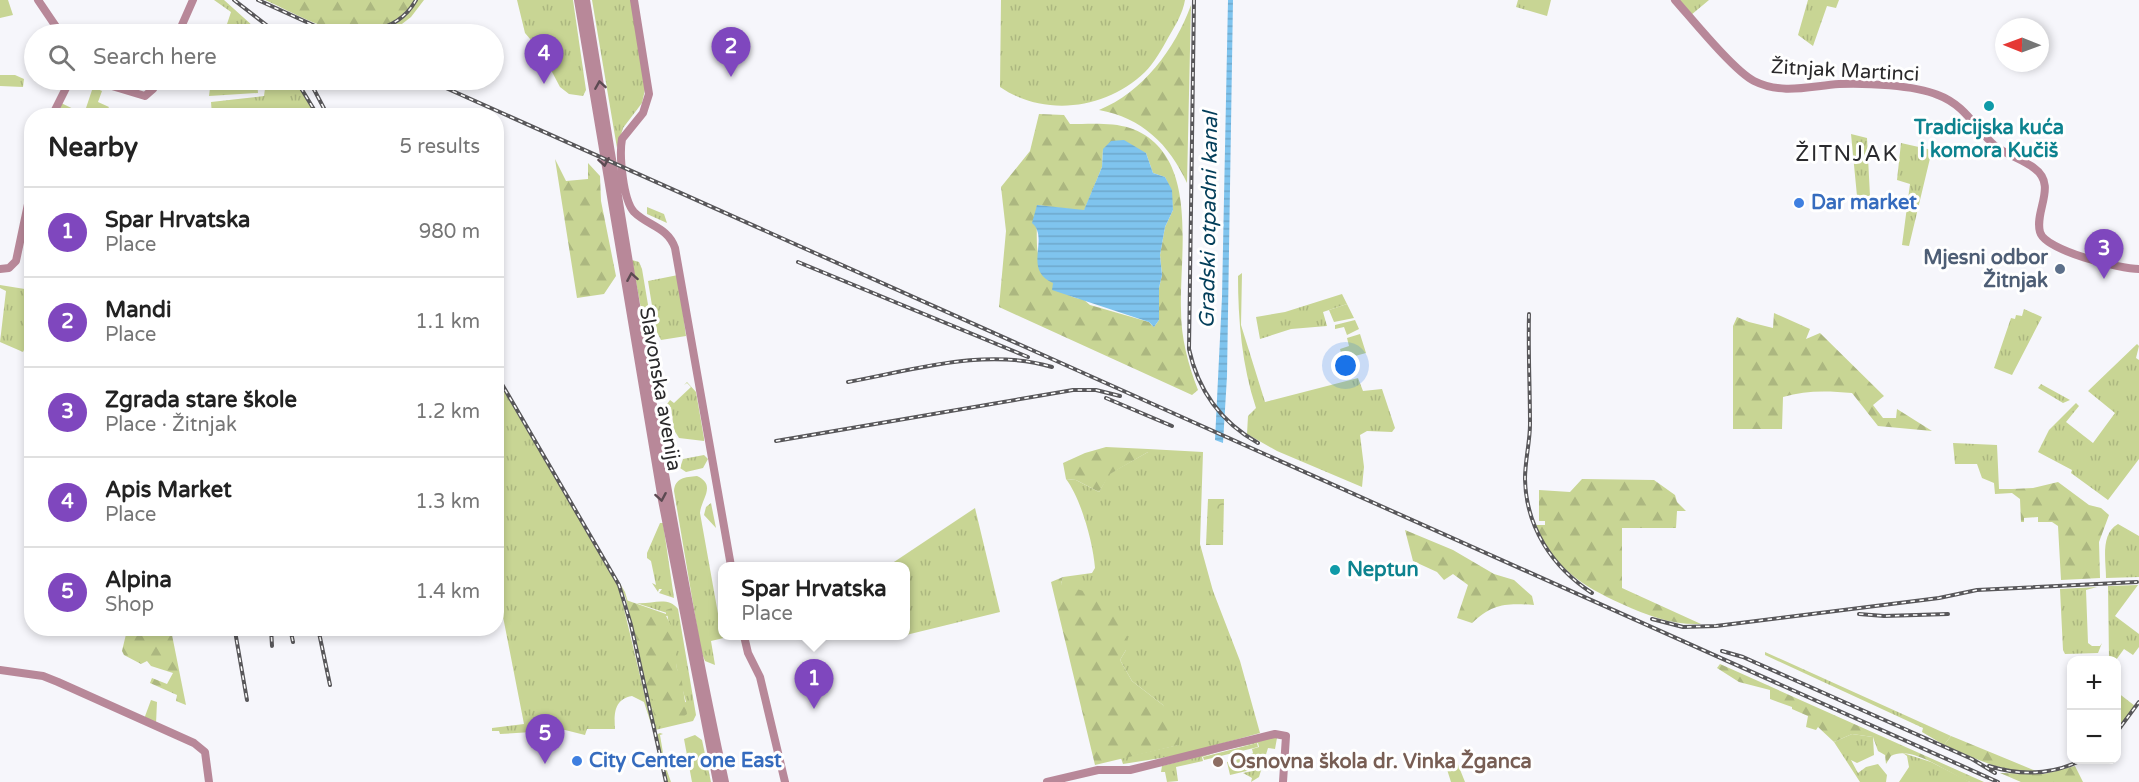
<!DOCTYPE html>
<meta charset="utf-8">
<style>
:root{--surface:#fff;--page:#f6f6f6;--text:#222;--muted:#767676;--line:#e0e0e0;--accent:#7f47be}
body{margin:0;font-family:"Varela Round",sans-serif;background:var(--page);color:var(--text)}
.controls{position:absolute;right:18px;bottom:18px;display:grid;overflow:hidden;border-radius:12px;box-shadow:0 3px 9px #0003}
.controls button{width:54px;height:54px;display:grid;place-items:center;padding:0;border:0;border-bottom:2px solid var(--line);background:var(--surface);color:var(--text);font:30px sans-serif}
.compass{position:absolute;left:1995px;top:18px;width:54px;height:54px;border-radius:50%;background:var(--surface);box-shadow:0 3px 9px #0003;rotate:271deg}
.you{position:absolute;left:1346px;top:366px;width:21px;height:21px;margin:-15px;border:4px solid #fff;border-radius:50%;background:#1a73e8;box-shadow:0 0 0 9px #1a73e833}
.badge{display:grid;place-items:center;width:39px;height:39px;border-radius:50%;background:var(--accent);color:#fff;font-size:20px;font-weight:700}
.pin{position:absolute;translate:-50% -50px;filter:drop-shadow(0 2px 3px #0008)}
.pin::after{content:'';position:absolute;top:32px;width:21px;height:18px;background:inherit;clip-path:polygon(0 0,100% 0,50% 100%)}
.popup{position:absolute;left:718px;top:562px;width:192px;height:78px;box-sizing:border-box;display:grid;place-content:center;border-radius:12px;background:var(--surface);filter:drop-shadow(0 2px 4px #0005);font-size:20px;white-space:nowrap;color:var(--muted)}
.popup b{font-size:22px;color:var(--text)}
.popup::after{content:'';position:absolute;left:50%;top:100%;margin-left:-12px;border:12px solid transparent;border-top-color:var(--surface)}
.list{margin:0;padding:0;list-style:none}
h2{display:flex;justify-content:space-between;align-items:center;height:78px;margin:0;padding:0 24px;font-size:26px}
h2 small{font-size:20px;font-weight:400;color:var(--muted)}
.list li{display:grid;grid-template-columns:39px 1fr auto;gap:18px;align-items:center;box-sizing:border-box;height:90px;padding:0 24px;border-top:2px solid var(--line)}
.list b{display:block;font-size:22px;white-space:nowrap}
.list p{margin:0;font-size:20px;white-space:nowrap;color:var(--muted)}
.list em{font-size:20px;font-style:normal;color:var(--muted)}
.icon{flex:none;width:33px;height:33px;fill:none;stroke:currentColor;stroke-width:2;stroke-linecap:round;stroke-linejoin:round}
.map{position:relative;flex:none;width:2139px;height:782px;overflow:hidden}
.search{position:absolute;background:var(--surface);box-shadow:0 3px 9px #0003;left:24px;top:24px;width:480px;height:66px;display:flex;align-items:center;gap:15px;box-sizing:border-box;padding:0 21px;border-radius:33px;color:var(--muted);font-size:22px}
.panel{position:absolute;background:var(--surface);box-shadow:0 3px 9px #0003;left:24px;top:108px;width:480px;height:528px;border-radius:24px}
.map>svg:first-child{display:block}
.grass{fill:url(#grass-tufts)}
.forest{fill:url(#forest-firs);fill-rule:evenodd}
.park{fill:url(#park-crowns)}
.garden{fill:#c8d594}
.water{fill:url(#water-rules)}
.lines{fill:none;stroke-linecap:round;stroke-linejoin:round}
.secondary{stroke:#b88899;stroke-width:8}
.rail-casing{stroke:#58575a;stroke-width:4}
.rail{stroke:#fff;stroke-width:1.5;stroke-dasharray:4.5;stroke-linecap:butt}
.oneway{stroke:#5c4a52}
.culture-dot{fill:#0f9aa8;stroke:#fff;stroke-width:2}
.shop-dot{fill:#3f7fe0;stroke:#fff;stroke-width:2}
.service-dot{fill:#5c6f8a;stroke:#fff;stroke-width:2}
.education-dot{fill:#8d6e63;stroke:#fff;stroke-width:2}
.labels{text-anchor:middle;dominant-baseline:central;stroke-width:6;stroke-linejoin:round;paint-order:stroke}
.street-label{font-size:20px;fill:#2a292b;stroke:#fff}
.culture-label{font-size:20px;font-weight:bold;fill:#0d838f;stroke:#fff}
.shop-label{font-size:20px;font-weight:bold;fill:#366cbe;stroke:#fff;text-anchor:start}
.service-label{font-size:20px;font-weight:bold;fill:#4e5e75;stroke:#fff;text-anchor:end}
.education-label{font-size:20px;font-weight:bold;fill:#785e54;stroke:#fff;text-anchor:start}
.water-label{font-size:21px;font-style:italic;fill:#033e5a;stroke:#fff}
.quarter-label{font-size:22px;letter-spacing:1.5px;fill:#2a2a2e;stroke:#fff}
</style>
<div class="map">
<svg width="2139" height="782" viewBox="0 0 2139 782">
<defs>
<pattern id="grass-tufts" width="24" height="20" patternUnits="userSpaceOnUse" patternTransform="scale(1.5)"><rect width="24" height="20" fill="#c8d594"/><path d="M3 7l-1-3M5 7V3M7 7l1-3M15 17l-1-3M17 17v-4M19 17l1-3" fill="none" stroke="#acb780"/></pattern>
<pattern id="forest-firs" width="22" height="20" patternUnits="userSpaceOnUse" patternTransform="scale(1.5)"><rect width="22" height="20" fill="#c8d594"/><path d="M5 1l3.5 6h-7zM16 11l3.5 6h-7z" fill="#acb780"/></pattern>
<pattern id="park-crowns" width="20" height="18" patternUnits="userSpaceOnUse" patternTransform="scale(1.5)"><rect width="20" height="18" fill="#c8d594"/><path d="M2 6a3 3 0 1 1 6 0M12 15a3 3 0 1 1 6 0" fill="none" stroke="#acb780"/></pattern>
<pattern id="water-rules" width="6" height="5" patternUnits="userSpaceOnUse" patternTransform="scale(1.5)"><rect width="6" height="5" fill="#7fc4ee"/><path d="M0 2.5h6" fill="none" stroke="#6ea8cc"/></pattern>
</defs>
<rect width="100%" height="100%" fill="#f6f6fb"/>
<path class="grass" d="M214 0H224L262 34H250L226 27 231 12Z
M517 0H573L586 90 583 96 569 94 560 87 542 53 525 33Z
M592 0H632L647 81 642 103 623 128 617 148Z
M1001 0H1185C1183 13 1175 26 1168 38 1162 49 1154 63 1145 72 1106 110 1044 117 1000 87Z
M1518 0H1551L1547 16 1516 7Z
M1678 0H1709L1691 15Z
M1808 0H1839L1836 8 1827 6 1813 46 1798 35Z
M0 75H15L24 79 23 87 0 86Z
M211 80H295L316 115H212L211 102 264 96 266 81 257 80 258 93 209 96Z
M93 87 102 91 98 102 109 107 104 115 56 116 61 103 84 114Z
M1851 134 1867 138 1870 196H1857Z
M1901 143 1932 150 1909 246 1902 245 1910 184 1897 180Z
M647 207 664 214 667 223 647 214Z
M632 260 639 262 642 269 663 394 658 401Z
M1242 273 1241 325 1265 402 1358 378 1363 391 1382 389 1395 428 1392 432 1367 431 1360 435 1364 467 1362 487 1277 451 1247 434 1248 416 1256 408C1242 366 1238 320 1238 276Z
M678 275 686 336 661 340 656 330 648 281Z
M0 285 31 290V336L23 352 0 342 6 291 0 288Z
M1342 294 1347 304 1323 312 1327 326 1291 329 1260 339 1256 317 1285 312Z
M2024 309 2042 317 2012 375 1994 368 2011 318 2015 319 2016 315 2022 316Z
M2137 344 2139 346 2136 358 2139 360V459L2108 500 2071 473 2072 470 2038 452 2049 430 2076 403 2079 406 2066 422 2093 443 2115 413 2088 391Z
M497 376 619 588 653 730 644 702 632 696C614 699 614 714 615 729H587L585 735 565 730 500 734 499 731H492V728L524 724 497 586Z
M687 382 696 392 704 438V441L679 438 674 430 671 407 666 408 674 471 667 463 661 412 670 400 674 403 691 387 687 383 684 385Z
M2041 384 2070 400 2063 403 2038 388Z
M1953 443 1997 445 1999 489H2012V493L1995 494 1994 483 1982 478 1977 464H1955Z
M1148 449 1203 452 1200 544 1213 591 1240 661 1260 733 1180 755 1123 764 1121 758 1178 745 1163 705 1132 681 1120 660 1126 650 1061 584 1063 577 1092 573 1095 568C1093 542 1081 499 1066 479L1076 480 1099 492 1109 474 1148 452Z
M704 455 708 459 703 468 686 472 680 468 683 459Z
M697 476C717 485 701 499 700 513L722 636H732L711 641 715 665 705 661 701 651 674 491C675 478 685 477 697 476Z
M711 503 716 528 704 515 706 507Z
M975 508 1000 612 906 635V566H888Z
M660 523H663L674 598 659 593 662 589H659L658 592 652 583 656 585 651 561 647 558V553Z
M2118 524 2139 536V577L2106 578C2106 561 2100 534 2118 524Z
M616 577 625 592 658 706 651 709 686 702 677 669 667 613 636 603C650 605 668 595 678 609L696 715 693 721 655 730 626 599Z
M2138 585 2115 616 2139 634V647L2133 655 2124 649 2116 660H2109L2108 586Z
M2097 587 2086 590 2088 643 2092 646H2100L2102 643 2098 653 2065 654 2063 650 2060 589Z
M1765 652 1951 736 1944 745 1922 732 1923 728 1765 655Z
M2117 692 2135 706 2117 730H2116Z
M660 733 663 734 660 735 665 765 671 782H667L656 735Z
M1852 734 1873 737 1874 755 1857 763 1851 760 1858 773 1866 767 1878 764 1887 775 1886 782H1860L1834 742Z
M695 735 702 740 711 782H692L684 739Z
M1269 738H1277L1275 749 1268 748 1259 777 1251 782 1252 778 1243 773 1256 770 1253 756 1249 755 1253 753 1252 749 1259 747 1258 743 1223 750Z
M1220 751 1202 757 1203 761 1176 767 1178 781 1167 782 1165 772H1161L1162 766Z
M1903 753 1931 762 1970 782H1899L1909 767 1907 756Z"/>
<path class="forest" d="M265 0H415C407 13 397 20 384 26 341 43 303 17 265 0Z
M417 0H424L411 17 389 34H357C381 32 407 23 417 0Z
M1191 5 1187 183C1169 144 1142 118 1099 110 1143 92 1175 49 1191 5Z
M1039 114 1064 115 1070 124C1089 124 1112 122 1130 128 1201 153 1179 253 1181 310 1181 338 1188 364 1198 390L1192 395 999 307 1006 231 1001 187 1030 151ZM1103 149 1146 153 1153 173 1165 177 1171 190 1173 210 1165 227 1160 255 1162 275 1159 288V320L1154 327 1149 322 1090 305 1083 299C1062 299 1044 271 1038 253 1036 248 1037 214 1037 205L1084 211 1102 167Z
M555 159 566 181 588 179V163L600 176 601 201 616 276 604 294 577 298Z
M1774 313 1810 329 1806 339 1820 333 1884 396 1873 405 1883 418H1896L1897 409 1932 431 1878 426 1852 393C1828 391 1806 390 1783 397L1782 429H1733V326L1737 317 1749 322 1773 328Z
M1106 447 1148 449V452L1110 474 1099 492 1076 480 1066 479 1063 463 1085 453Z
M1582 479 1654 480 1675 495 1677 502 1686 511H1677L1676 528H1622V588L1701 624C1671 625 1649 616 1622 604 1580 585 1555 568 1535 525H1545V521H1539V490L1570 492Z
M2058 482 2089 505 2101 508 2109 515 2099 542 2100 578 2061 580 2058 526 2052 522H2038V517L2024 518V522H2021L2020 499 2012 493V489L2033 488Z
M1405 530 1453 550 1494 574 1514 580 1532 596 1534 605C1507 603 1493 603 1472 623L1457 618 1468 585 1453 574 1444 580 1437 572 1413 561Z
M1063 577 1061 584 1093 594 1128 623 1126 650 1120 660 1132 681 1163 705 1180 729 1179 745 1095 765 1051 582Z
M626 600 666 614V610L672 608 674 615 666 616 673 629 677 669 681 676 687 714 683 717 660 723 654 715 652 706H657L655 700 649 698Z
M124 629 172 635 186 705 176 701 177 695 150 683 152 678 167 684 173 673 151 666 147 661 141 664 124 655 122 651 127 630Z
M1720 664 1984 782C1980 782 1974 782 1970 782 1950 775 1912 744 1891 756L1886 764 1885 755 1878 751 1873 737 1852 734 1834 742 1818 727 1816 730 1806 727 1808 716 1792 709V707L1770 699V690L1739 682 1717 668Z
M1951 736 1956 738 2036 771C2002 773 1974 758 1944 745Z
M2075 766 2083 782H2021L2000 773 2044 774Z"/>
<path class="park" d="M1208 499H1224L1223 545H1206Z"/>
<path class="garden" d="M0 0H8L13 15 0 18Z
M1347 304 1354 318 1334 322 1329 310Z
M1355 320 1359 329 1347 335 1344 327 1335 329V325Z
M1360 334 1366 353 1348 358 1347 355 1342 356 1340 349 1349 346 1347 338Z
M1208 517H1222V543H1208Z
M151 700 157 702 156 724 144 719Z
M1257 743 1258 747 1204 760 1203 757Z
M1252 756 1255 769 1230 775 1227 762Z
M1455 757 1465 782H1451L1444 760Z"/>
<path class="water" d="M1228 0H1233L1227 376 1223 443 1215 440 1222 297Z
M1124 140 1146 153 1153 173 1165 177 1172 190 1173 210 1165 227 1160 255 1162 275 1159 288V320L1154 327 1149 322 1052 290 1053 283C1022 270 1050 238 1032 223L1037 205 1084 210 1102 167 1103 149 1111 141Z"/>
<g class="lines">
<path class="secondary" d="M38 0 61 34
M578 0 662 500 717 782
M586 0C629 261 669 523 725 782
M634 0 649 94 643 113 622 139C619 155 623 200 634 212 648 226 668 227 675 248L731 566
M1675 0C1692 19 1734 71 1754 81 1782 95 1810 86 1839 84 1866 83 1914 85 1938 95 1965 105 1975 128 1995 146 2007 155 2022 159 2034 168 2058 185 2034 211 2040 232 2045 251 2121 269 2139 269
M178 34 193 0
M92 80 145 96 153 89 158 80
M80 81 95 82
M52 116 70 80
M0 269 9 268 16 261 32 185
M744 636 748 653 760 677 785 782
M0 670 43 676 58 682 194 743 205 752 209 782
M1047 782 1098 770H1130L1275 734 1286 736 1283 782"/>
<g class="rail-casing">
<path id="rail" d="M234 0 278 34
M258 0 324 30
M1194 0 1189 349C1198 391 1221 422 1258 443
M316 26C351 37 396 36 416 0
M296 80 318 116
M309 80 328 116
M428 80 1998 782
M798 262 1028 357
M1529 314C1528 350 1530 387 1530 424 1530 442 1525 460 1525 479 1526 527 1552 567 1592 593
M496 374 619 585 631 625 666 782
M848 382C914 370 986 347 1052 367
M1106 398 1172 426
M776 441 1073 390H1096L1120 396
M1859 614 1884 616 1948 614
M1652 619 1683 627 1716 626 1939 598 1977 590 2137 582
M271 628 272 646
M290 628 293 642
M318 628 330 685
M235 631 247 700
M1722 651 1743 657 1972 759 1995 773
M2116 733 2139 702
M1989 766C2021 776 2052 775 2082 760"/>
</g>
<use href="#rail" class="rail"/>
</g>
<defs><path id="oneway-chevron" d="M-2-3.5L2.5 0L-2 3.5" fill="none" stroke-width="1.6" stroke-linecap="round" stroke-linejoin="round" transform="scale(1.5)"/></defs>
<g class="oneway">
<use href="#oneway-chevron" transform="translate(600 85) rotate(-99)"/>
<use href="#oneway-chevron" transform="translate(604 162) rotate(80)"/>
<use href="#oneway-chevron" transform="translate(632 277) rotate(-100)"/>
<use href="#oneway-chevron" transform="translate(661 497) rotate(80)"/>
</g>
<g class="culture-dot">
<circle cx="1989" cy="106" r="6"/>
<circle cx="1335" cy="570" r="6"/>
</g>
<g class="shop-dot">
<circle cx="1799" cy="203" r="6"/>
<circle cx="577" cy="761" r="6"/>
</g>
<circle class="service-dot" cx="2060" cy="269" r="6"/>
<circle class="education-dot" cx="1218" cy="762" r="6"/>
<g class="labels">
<g class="street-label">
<text transform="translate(1845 71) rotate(3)">Žitnjak Martinci</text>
<text transform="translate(660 389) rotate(80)">Slavonska avenija</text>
</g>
<g class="culture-label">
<text x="1989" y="128">Tradicijska kuća<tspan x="1989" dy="23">i komora Kučiš</tspan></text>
<text x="1347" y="570" text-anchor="start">Neptun</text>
</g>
<g class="shop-label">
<text x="1811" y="203">Dar market</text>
<text x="589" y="761">City Center one East</text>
</g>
<g class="service-label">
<text x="2048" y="258">Mjesni odbor<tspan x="2048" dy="23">Žitnjak</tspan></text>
</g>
<g class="education-label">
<text x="1230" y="762">Osnovna škola dr. Vinka Žganca</text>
</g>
<g class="water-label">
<text transform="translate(1209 220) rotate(-89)">Gradski otpadni kanal</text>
</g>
<g class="quarter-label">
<text x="1847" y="154">ŽITNJAK</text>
</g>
</g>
</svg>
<div class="controls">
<button>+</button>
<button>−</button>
</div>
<svg class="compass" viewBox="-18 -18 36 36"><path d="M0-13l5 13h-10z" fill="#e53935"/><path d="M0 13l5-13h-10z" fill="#767676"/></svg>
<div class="you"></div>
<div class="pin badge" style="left:814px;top:709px">1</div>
<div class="popup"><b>Spar Hrvatska</b>Place</div>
<div class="pin badge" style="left:731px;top:77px">2</div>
<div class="pin badge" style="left:2104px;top:279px">3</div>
<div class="pin badge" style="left:544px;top:84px">4</div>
<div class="pin badge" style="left:545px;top:764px">5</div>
<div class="search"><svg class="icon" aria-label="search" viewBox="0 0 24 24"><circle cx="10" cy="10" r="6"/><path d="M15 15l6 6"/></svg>Search here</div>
<section class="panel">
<h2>Nearby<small>5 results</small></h2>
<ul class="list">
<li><span class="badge">1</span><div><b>Spar Hrvatska</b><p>Place</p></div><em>980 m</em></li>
<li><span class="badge">2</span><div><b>Mandi</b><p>Place</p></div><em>1.1 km</em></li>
<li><span class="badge">3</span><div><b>Zgrada stare škole</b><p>Place · Žitnjak</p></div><em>1.2 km</em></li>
<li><span class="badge">4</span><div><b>Apis Market</b><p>Place</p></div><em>1.3 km</em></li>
<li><span class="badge">5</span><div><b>Alpina</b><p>Shop</p></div><em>1.4 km</em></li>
</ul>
</section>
</div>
